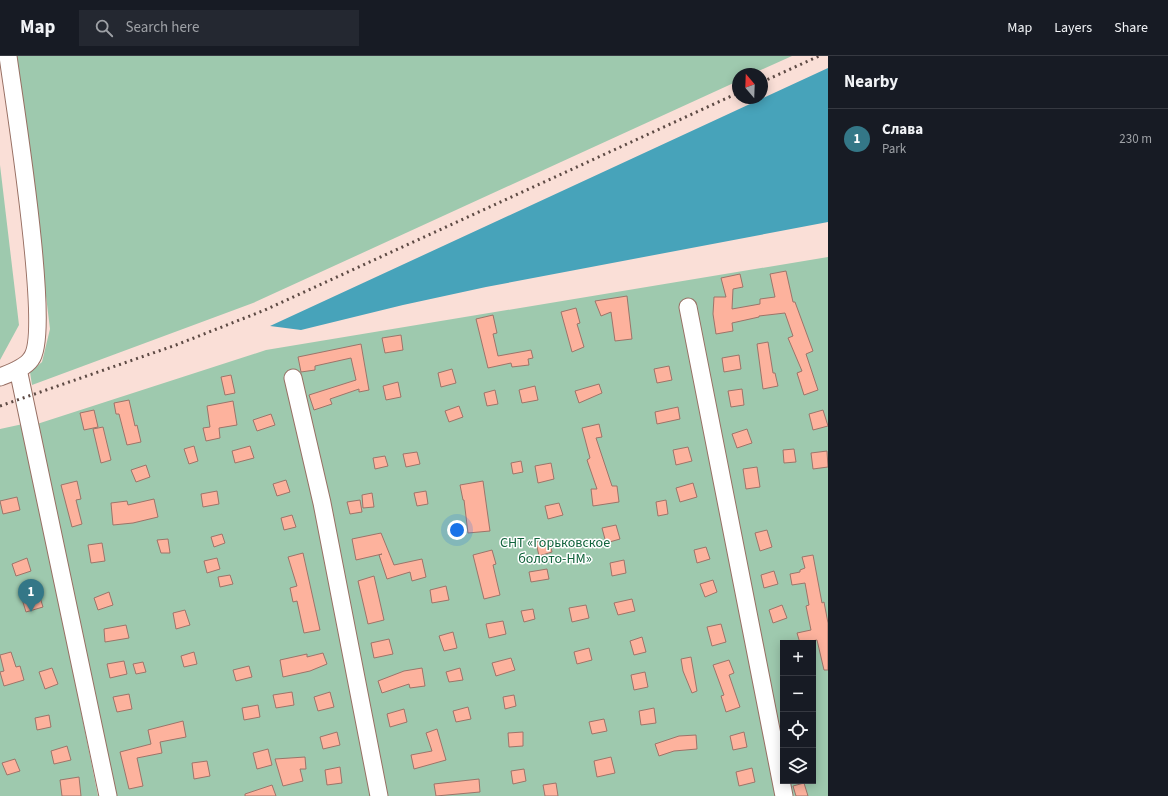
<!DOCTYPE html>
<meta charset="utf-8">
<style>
:root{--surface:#171b24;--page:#242831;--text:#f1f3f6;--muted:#9ea1a6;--line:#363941;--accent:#347787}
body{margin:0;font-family:"Source Sans 3",sans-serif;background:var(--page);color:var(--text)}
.controls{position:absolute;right:12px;bottom:12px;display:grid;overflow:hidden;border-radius:0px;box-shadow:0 2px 10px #0003}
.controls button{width:36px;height:36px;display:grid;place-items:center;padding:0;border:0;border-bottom:1px solid var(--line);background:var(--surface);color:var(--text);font:20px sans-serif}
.compass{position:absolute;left:732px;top:12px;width:36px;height:36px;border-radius:50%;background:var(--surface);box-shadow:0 2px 10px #0003;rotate:341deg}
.you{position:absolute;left:457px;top:474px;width:14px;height:14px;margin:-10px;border:3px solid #fff;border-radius:50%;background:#1a73e8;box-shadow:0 0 0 6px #1a73e833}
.badge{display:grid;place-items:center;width:26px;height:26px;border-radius:50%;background:var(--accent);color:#fff;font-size:13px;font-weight:700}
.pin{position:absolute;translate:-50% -33px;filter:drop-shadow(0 1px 2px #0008)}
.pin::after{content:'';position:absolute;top:21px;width:14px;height:12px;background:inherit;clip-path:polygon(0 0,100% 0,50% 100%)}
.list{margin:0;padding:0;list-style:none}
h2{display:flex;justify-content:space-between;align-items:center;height:52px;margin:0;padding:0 16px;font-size:17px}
h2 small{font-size:13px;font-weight:400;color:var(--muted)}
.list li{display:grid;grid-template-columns:26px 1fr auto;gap:12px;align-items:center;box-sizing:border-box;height:60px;padding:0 16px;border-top:1px solid var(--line)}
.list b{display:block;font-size:15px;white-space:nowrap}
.list p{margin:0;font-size:13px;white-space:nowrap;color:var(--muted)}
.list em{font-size:13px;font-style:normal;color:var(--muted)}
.icon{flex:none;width:22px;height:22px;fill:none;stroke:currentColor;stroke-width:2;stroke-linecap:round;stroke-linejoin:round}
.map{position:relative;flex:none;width:828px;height:740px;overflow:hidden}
header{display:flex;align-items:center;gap:24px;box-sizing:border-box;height:56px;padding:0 20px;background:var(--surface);border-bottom:1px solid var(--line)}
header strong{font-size:19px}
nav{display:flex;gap:22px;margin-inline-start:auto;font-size:14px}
.search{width:280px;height:36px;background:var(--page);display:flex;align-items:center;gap:10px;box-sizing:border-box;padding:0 14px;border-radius:0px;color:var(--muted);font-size:15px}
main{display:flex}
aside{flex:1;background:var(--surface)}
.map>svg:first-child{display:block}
.green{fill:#9ec9ae;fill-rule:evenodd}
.water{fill:#47a3ba}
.building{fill:#fdb29d;stroke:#9c7469}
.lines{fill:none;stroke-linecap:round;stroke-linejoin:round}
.minor-casing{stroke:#976f63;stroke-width:19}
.minor{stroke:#fff;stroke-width:17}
.rail{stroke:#5d4a44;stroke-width:3;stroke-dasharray:2 4;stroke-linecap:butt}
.labels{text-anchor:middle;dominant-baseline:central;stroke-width:3;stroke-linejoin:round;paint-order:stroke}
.park-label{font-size:14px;fill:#11633c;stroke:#fff}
</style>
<header>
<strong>Map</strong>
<div class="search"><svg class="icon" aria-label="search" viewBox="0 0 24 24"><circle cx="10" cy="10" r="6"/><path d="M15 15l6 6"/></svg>Search here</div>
<nav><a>Map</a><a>Layers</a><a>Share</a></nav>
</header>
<main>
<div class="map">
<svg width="828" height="740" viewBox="0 0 828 740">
<rect width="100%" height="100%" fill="#fadfd7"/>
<path class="green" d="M17 0H792L752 18H738V25L253 247 32 329 30 316 42 306 50 273Z
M0 109 19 269 0 304Z
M828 201V740H112L34 369 266 294ZM783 587H813V725H783Z
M23 368 98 740H0V373Z"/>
<path class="water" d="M828 12V166L486 231 403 249 301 274 270 270Z"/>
<path class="building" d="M786 215 793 246H795L813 295 806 298 818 334 804 339 797 317 802 315 788 282 793 280 785 257 759 260V261L732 267 733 275 716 278 713 258 714 241H726L721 222 740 218 743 231 733 233 732 253 760 248V243L775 241 770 218Z
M627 240 632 283 615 285 611 256 601 260 595 245Z
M576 252 580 267 577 268 584 291 572 296 561 256Z
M493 259 497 277 493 278 498 300 531 294 533 302 528 303 529 309 512 311 511 307 488 312 476 263Z
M401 279 403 294 385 297 382 282Z
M768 286 773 317H775L778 330 763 333 757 288Z
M361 288 369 334 359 336V333L330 343 332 348 314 354 309 339 356 324 351 302 315 310V314L301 316 298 301Z
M739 299 741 313 724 316 722 302Z
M669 310 672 324 657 327 654 313Z
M452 313 456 327 441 331 438 317Z
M231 319 235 337 225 339 221 321Z
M398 326 401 341 386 344 383 330Z
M599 328 602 337 579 347 575 335Z
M535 330 538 344 522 347 519 334Z
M742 333 744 349 731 351 728 335Z
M495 334 498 348 487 350 484 337Z
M129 344 135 370 137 369 141 386 127 389 119 358H116L114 347Z
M233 345 237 369 219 372 220 382 206 385 203 372 210 371 207 350Z
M459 350 463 361 449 366 445 355Z
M678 351 680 363 657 368 655 356Z
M94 354 98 371 84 374 80 357Z
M823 354 828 370 813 374 809 358Z
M271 358 275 369 257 375 253 364Z
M599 368 602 381 596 382 612 430H617L619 446 593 450 591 433H597L587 404 590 402 582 372Z
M103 371 111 404 101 407 93 373Z
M747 373 752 387 737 392 732 378Z
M194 390 198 405 189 408 184 393Z
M250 390 254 402 235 407 232 395Z
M688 391 692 405 676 409 673 394Z
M794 393 796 406 784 407 783 394Z
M827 395 828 411 813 413 811 397Z
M417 396 420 408 406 411 403 398Z
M385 400 388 410 375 413 373 402Z
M521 405 523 416 513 418 511 407Z
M551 407 554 423 538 427 535 410Z
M146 409 150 421 136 426 131 414Z
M757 411 760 431 746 433 743 413Z
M286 424 290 436 277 440 273 428Z
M77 425 81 443 76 444 82 468 72 471 61 429Z
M483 425 490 475 468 477 464 444H463L460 429Z
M693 427 697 441 680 446 676 432Z
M217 435 219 448 203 451 201 438Z
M426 435 428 448 417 450 414 437Z
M372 437 374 451 363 452 362 439Z
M17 441 20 454 3 458 0 445Z
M154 443 158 461 133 467 113 469 111 447 127 445 128 449Z
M360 444 362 456 350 458 347 446Z
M666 444 668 458 658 460 656 446Z
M559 447 563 459 548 463 545 450Z
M292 459 296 471 284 474 281 462Z
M616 469 620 483 606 487 602 472Z
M767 474 772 491 760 495 755 477Z
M381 477 394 509 422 503 426 521 412 525 410 516 387 523 379 499 382 498 356 504 352 483Z
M222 478 225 487 214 491 211 481Z
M168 483 170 497H161L157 484Z
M549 483 552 496 539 500 536 486Z
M102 487 105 505 91 507 88 489Z
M706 491 710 503 697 507 694 494Z
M492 494 496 508 493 509 500 539 484 543 473 499Z
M303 497 320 574 304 577 297 545 293 546 290 532 297 530 288 501Z
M813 499 822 547 824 546 828 567V614H824L817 584 800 587 797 577 811 574 806 550 809 549 805 527 792 529 790 518 800 516V514L805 512 802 501Z
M27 502 31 515 16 520 12 508Z
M217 502 220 513 207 517 204 505Z
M624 504 626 517 612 520 610 507Z
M547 513 549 523 531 526 529 516Z
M774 515 778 528 764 532 761 519Z
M230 519 233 528 220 531 218 521Z
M374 520 384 564 368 568 358 525Z
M713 524 717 536 705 541 700 528Z
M446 530 449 544 432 547 430 534Z
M109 536 113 549 98 554 94 542Z
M39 538 43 551 26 556 22 543Z
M632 543 635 555 618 559 614 547Z
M586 549 589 562 572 566 569 552Z
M782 549 787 562 773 567 769 554Z
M533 553 535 563 524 566 521 555Z
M185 554 190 569 176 573 173 557Z
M503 565 506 578 489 582 486 568Z
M721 568 726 586 712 590 707 571Z
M126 569 129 582 105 586 104 573Z
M453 576 457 592 444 595 439 580Z
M642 581 646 596 634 599 630 585Z
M389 583 393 598 374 602 371 587Z
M589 592 592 604 577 608 574 596Z
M11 596 16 611 20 610 24 624 4 630 0 616 4 615 0 599Z
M194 596 197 608 184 611 181 600Z
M323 597 327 608 310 615 283 621 280 604 307 598V601Z
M691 601 697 635 692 637 683 615 681 603Z
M511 602 515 614 496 620 492 607Z
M729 604 734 617 729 619 740 651 726 656 721 640 724 639 713 609Z
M124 605 127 618 110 622 107 608Z
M143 606 146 616 136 618 133 608Z
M249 610 252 621 236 625 233 614Z
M52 612 58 628 45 633 39 616Z
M422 612 425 630 410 632 409 628 382 637 378 625 404 615Z
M460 612 463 624 449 626 446 616Z
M645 616 648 631 634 634 631 619Z
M292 636 294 649 276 652 273 639Z
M330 636 334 651 318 655 314 641Z
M129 638 132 653 117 656 113 641Z
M514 639 516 650 505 653 503 641Z
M258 649 260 661 244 664 242 652Z
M468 651 471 663 456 666 453 655Z
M654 652 656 667 641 669 639 655Z
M404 653 407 666 390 671 387 658Z
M49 659 51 671 37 674 35 662Z
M604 663 607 675 592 678 589 666Z
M183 665 186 681 160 686 162 697 137 702 143 730 129 733 120 696 151 688 148 674Z
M437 673 446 704 414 713 411 699 432 695 426 677Z
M337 676 340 689 323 693 320 681Z
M523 676V690L509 691 508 677Z
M744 676 747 691 733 694 730 680Z
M696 679 697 693 674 695 659 700 655 688 679 680Z
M67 690 71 704 54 708 51 695Z
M268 693 272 709 257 713 253 697Z
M305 701 306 713H300L303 725 283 730 275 703Z
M611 701 615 717 597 721 594 705Z
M15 703 20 715 7 719 2 707Z
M207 705 210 720 194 723 192 707Z
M340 711 342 727 327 729 325 714Z
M752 712 755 726 739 730 736 716Z
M524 713 526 725 513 728 511 715Z
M79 721 81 740H62L60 724Z
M479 723 480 736 436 740 434 728Z
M556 727 558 740H545L543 729Z
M804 727 808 740H796L793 730Z
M272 729 276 740H245V738Z"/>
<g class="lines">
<g class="minor-casing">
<path id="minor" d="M688 251 784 740
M18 313 108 740
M0 321C10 317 25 312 31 303 52 277 14 45 8 0
M293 322 322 447 379 740"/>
</g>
<use href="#minor" class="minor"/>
<path class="rail" d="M762 26 819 0
M0 350 176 289 265 254 738 37"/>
</g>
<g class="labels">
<g class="park-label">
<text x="555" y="487">СНТ «Горьковское<tspan x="555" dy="16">болото-НМ»</tspan></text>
</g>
</g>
</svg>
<div class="controls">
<button>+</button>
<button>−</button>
<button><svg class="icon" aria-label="locate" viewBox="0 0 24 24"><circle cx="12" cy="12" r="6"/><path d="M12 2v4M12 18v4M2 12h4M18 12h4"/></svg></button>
<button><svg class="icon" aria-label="layers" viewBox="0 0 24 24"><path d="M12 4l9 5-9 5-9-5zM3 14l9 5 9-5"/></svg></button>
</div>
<svg class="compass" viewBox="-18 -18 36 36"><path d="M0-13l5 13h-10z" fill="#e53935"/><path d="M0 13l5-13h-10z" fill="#9ea1a6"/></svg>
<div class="you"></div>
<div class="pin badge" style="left:31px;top:556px">1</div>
</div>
<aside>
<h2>Nearby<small></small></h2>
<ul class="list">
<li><span class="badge">1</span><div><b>Слава</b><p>Park</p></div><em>230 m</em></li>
</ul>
</aside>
</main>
